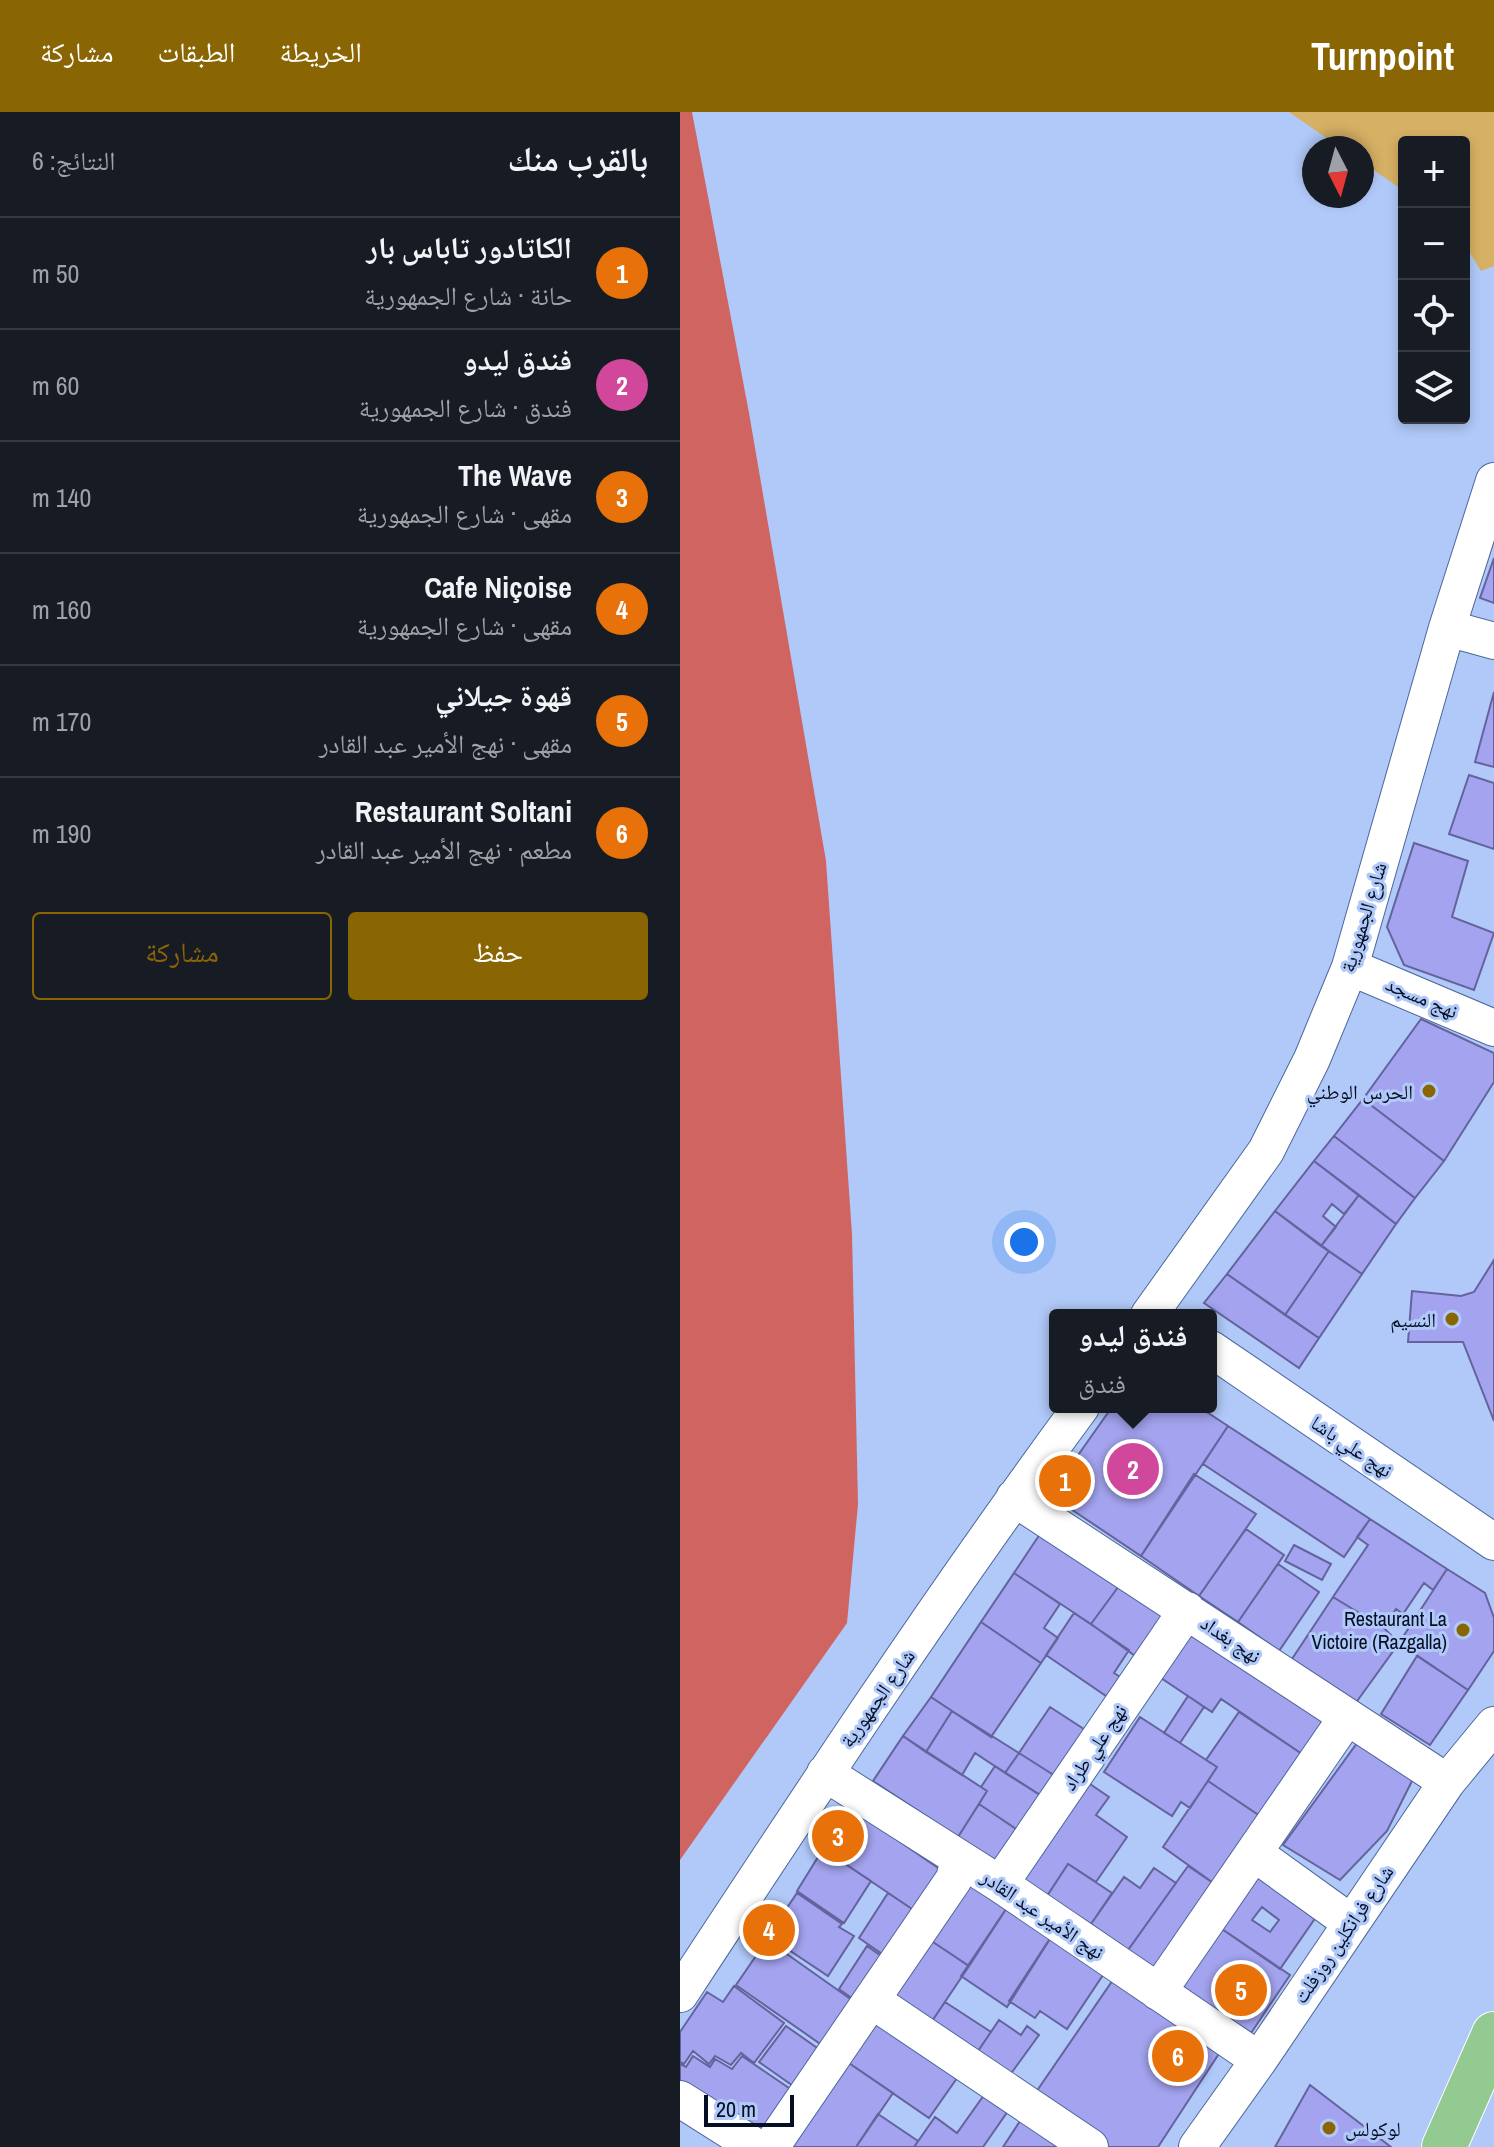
<!DOCTYPE html>
<html lang="ar">
<meta charset="utf-8">
<style>
:root{--surface:#171b24;--page:#242831;--text:#f1f3f6;--muted:#9ea1a6;--line:#363941;--accent:#8a6504}
body{margin:0;font-family:"Archivo Narrow","Noto Naskh Arabic",sans-serif;background:var(--page);color:var(--text);direction:rtl}
.controls{position:absolute;right:24px;top:24px;display:grid;overflow:hidden;border-radius:8px;box-shadow:0 4px 12px #0003}
.controls button{width:72px;height:72px;display:grid;place-items:center;padding:0;border:0;border-bottom:2px solid var(--line);background:var(--surface);color:var(--text);font:40px sans-serif}
.compass{position:absolute;left:622px;top:24px;width:72px;height:72px;border-radius:50%;background:var(--surface);box-shadow:0 4px 12px #0003;rotate:174deg}
.scale{position:absolute;left:24px;bottom:20px;width:90px;box-sizing:border-box;padding-left:8px;border:4px solid #050e22;border-top:0;font-size:22px;line-height:28px;white-space:nowrap;color:#050e22;-webkit-text-stroke:6px #b0c9f8;paint-order:stroke}
.you{position:absolute;left:344px;top:1130px;width:28px;height:28px;margin:-20px;border:6px solid #fff;border-radius:50%;background:#1a73e8;box-shadow:0 0 0 12px #1a73e833}
.badge{display:grid;place-items:center;width:52px;height:52px;border-radius:50%;background:var(--accent);color:#fff;font-size:26px;font-weight:700}
.pin{position:absolute;translate:-50% -50%;border:4px solid #fff;box-shadow:0 2px 8px #0006}
.popup{position:absolute;left:369px;top:1197px;width:168px;height:104px;box-sizing:border-box;display:grid;place-content:center;border-radius:8px;background:var(--surface);filter:drop-shadow(0 2px 6px #0005);font-size:26px;white-space:nowrap;color:var(--muted)}
.popup b{font-size:30px;color:var(--text)}
.popup::after{content:'';position:absolute;left:50%;top:100%;margin-left:-16px;border:16px solid transparent;border-top-color:var(--surface)}
.list{margin:0;padding:0;list-style:none}
h2{display:flex;justify-content:space-between;align-items:center;height:104px;margin:0;padding:0 32px;font-size:34px}
h2 small{font-size:26px;font-weight:400;color:var(--muted)}
.list li{display:grid;grid-template-columns:52px 1fr auto;gap:24px;align-items:center;box-sizing:border-box;height:112px;padding:0 32px;border-top:2px solid var(--line)}
.list b{display:block;font-size:30px;white-space:nowrap}
.list p{margin:0;font-size:26px;white-space:nowrap;color:var(--muted)}
.list em{font-size:26px;font-style:normal;color:var(--muted)}
.actions{display:flex;gap:16px;padding:24px 32px}
.actions a{flex:1;padding:18px 0;border:2px solid var(--accent);border-radius:8px;text-align:center;font-size:28px;color:var(--accent)}
.actions .main{background:var(--accent);color:#fff}
.icon{flex:none;width:44px;height:44px;fill:none;stroke:currentColor;stroke-width:2;stroke-linecap:round;stroke-linejoin:round}
.map{position:relative;flex:none;width:814px;height:2035px;overflow:hidden;direction:ltr}
header{display:flex;align-items:center;gap:48px;box-sizing:border-box;height:112px;padding:0 40px;background:var(--accent);color:#fff}
header strong{font-size:38px}
nav{display:flex;gap:44px;margin-inline-start:auto;font-size:28px}
main{display:flex}
aside{flex:1;background:var(--surface)}
.map>svg:first-child{display:block}
.green{fill:#d6b064}
.water{fill:#cf6461}
.building{fill:#a3a3ef;stroke:#64639d;stroke-width:2;fill-rule:evenodd}
.lines{fill:none;stroke-linecap:round;stroke-linejoin:round}
.minor-casing{stroke:#4d679c;stroke-width:38}
.major-casing{stroke:#fff;stroke-width:46}
.minor{stroke:#fff;stroke-width:36}
.major{stroke:#93ca92;stroke-width:44}
.poi-dot{fill:#8a6504;stroke:#b0c9f8;stroke-width:3}
.labels{text-anchor:middle;dominant-baseline:central;stroke-width:6;stroke-linejoin:round;paint-order:stroke}
.street-label{font-size:20px;fill:#050e22;stroke:#b0c9f8}
.poi-label{font-size:20px;fill:#050e22;stroke:#b0c9f8;text-anchor:end}
</style>
<header>
<strong>Turnpoint</strong>
<nav><a>الخريطة</a><a>الطبقات</a><a>مشاركة</a></nav>
</header>
<main>
<div class="map">
<svg width="814" height="2035" viewBox="0 0 814 2035">
<rect width="100%" height="100%" fill="#b0c9f8"/>
<path class="green" d="M609 0H814V154L801 159 784 131V30H724V79L682 50V36H661Z"/>
<path class="water" d="M0 0H12L69 301 146 749 172 1122 178 1392 167 1511 0 1748Z"/>
<path class="building" d="M814 446V491L800 486Z
M814 580V655L795 650Z
M789 663 814 671V737L769 722Z
M734 731 788 749 772 805 814 821 794 878 724 853 707 815Z
M741 907 814 941V970L764 1049 683 987Z
M683 987 764 1049 735 1086 654 1024Z
M654 1024 735 1086 716 1112 634 1049Z
M634 1049 679 1083 664 1102 652 1092 643 1104 656 1115 641 1134 595 1099Z
M679 1083 716 1112 682 1162 641 1134Z
M595 1099 649 1139 605 1203 547 1162Z
M649 1139 682 1162 639 1226 605 1203Z
M814 1148V1309L783 1230H728L732 1179 781 1184 794 1180Z
M547 1162 639 1226 619 1256 524 1191Z
M432 1295H519L548 1314 461 1444 370 1383Z
M548 1314 690 1407 664 1445 523 1352Z
M514 1362 576 1402 519 1484 461 1444Z
M690 1407 767 1457 753 1478 744 1471 723 1502 716 1497 704 1516 653 1485 688 1433 677 1425Z
M566 1417 604 1443 558 1510 519 1484Z
M360 1422 444 1467 411 1512 334 1461Z
M614 1433 651 1452 642 1468 605 1449Z
M598 1452 639 1480 599 1539 558 1510Z
M767 1457 805 1481 814 1506V1539L788 1578 719 1531Z
M334 1461 380 1492 364 1516 378 1526 361 1551 301 1510Z
M444 1467 498 1504 469 1554 411 1512Z
M653 1485 704 1516 719 1531 675 1592 610 1550Z
M394 1501 449 1538 434 1561 445 1568 432 1588 366 1543Z
M301 1510 361 1551 311 1625 251 1585Z
M514 1517 652 1611 628 1646 541 1587 532 1600 481 1566Z
M737 1544 788 1578 750 1633 701 1602Z
M508 1584 524 1595 500 1631 484 1621Z
M251 1585 272 1599 246 1640 223 1624Z
M370 1595 410 1621 380 1667 339 1641Z
M272 1599 339 1641 325 1661 295 1641 282 1663 246 1640Z
M559 1600 628 1646 586 1708 528 1669 537 1655 526 1648Z
M460 1605 537 1655 510 1696 501 1690 492 1704 424 1660Z
M223 1624 307 1679 278 1725 193 1669Z
M680 1627 733 1667 707 1719 660 1768 603 1733Z
M339 1641 380 1667 368 1688 325 1661Z
M315 1654 368 1688 345 1723 299 1692 307 1679 301 1675Z
M528 1669 586 1708 539 1775 483 1735Z
M407 1670 429 1685 416 1703 447 1725 416 1770 388 1752 367 1784 340 1765Z
M299 1692 345 1723 323 1755 278 1725Z
M171 1696 274 1767 244 1805 143 1737Z
M143 1737 191 1769 164 1811 117 1779Z
M388 1752 432 1781 411 1812 367 1784Z
M508 1754 539 1775 479 1861 448 1838Z
M474 1756 496 1771 448 1838 411 1812 444 1765 460 1776Z
M575 1763 636 1805 600 1857 539 1815ZM582 1795 599 1808 590 1820 572 1808Z
M288 1764 330 1791 289 1854 247 1826Z
M117 1781 162 1812 159 1815 174 1824 148 1864 88 1824Z
M208 1781 244 1805 221 1855 179 1826Z
M330 1791 375 1819 327 1895 281 1864Z
M539 1815 610 1863 571 1921 499 1873Z
M375 1819 429 1854 387 1917 360 1899 355 1906 329 1889Z
M247 1826 289 1854 248 1915 207 1888Z
M87 1828 186 1898 156 1943 56 1873Z
M187 1834 217 1855 187 1897 159 1877Z
M435 1865 542 1937 478 2035H425L352 1986Z
M54 1874 104 1911 74 1951 61 1941 51 1953 35 1944 29 1952 13 1939 4 1952 0 1950V1920L27 1880 43 1890Z
M265 1890 311 1920 294 1945 248 1915Z
M198 1902 282 1959 249 2006 166 1949Z
M319 1908 341 1923 347 1914 359 1923 327 1967 294 1945Z
M106 1914 153 1947 129 1985 79 1950Z
M13 1944 30 1955 35 1947 52 1957 62 1944 125 1987 91 2035 0 1984V1952L6 1955Z
M166 1949 213 1981 176 2035H106Z
M630 1973 711 2035H595Z
M304 1983 328 1999 303 2035H234L255 2005 277 2021Z
M198 2002 238 2029 234 2035H176Z
M344 2003 394 2035H323Z"/>
<g class="lines">
<g class="minor-casing">
<path id="minor" d="M767 516 814 529
M670 855 814 916
M469 1203 586 1039 632 947 670 855 767 516 814 369
M531 1237 814 1430
M334 1386 767 1670
M145 1661 320 1772 579 1948
M574 1741 670 1810
M320 1772 507 1498
M478 1880 667 1605
M0 1882C130 1684 260 1486 401 1295
M193 1889 410 2035
M0 1987 76 2035
M91 2035 274 1767 279 1747
M517 2035 579 1948 767 1670 814 1613"/>
</g>
<g class="major-casing">
<path id="major" d="M764 2035 814 1922"/>
</g>
<use href="#minor" class="minor"/>
<use href="#major" class="major"/>
</g>
<g class="poi-dot">
<circle cx="749" cy="979" r="8"/>
<circle cx="772" cy="1207" r="8"/>
<circle cx="783" cy="1518" r="8"/>
<circle cx="649" cy="2016" r="8"/>
</g>
<g class="labels">
<g class="street-label">
<text transform="translate(683 805) rotate(-73)">شارع الجمهورية</text>
<text transform="translate(742 885) rotate(23)">نهج مسجد</text>
<text transform="translate(672 1334) rotate(34)">نهج علي باشا</text>
<text transform="translate(551 1527) rotate(34)">نهج بغداد</text>
<text transform="translate(197 1586) rotate(-55)">شارع الجمهورية</text>
<text transform="translate(414 1635) rotate(-56)">نهج علي طراد</text>
<text transform="translate(363 1802) rotate(34)">نهج الأمير عبد القادر</text>
<text transform="translate(663 1822) rotate(-56)">شارع فرانكلين روزفلت</text>
</g>
<g class="poi-label">
<text x="733" y="979">الحرس الوطني</text>
<text x="756" y="1207">النسيم</text>
<text x="767" y="1506">Restaurant La<tspan x="767" dy="23">Victoire (Razgalla)</tspan></text>
<text x="665" y="2016" text-anchor="start">لوكولس</text>
</g>
</g>
</svg>
<div class="controls">
<button>+</button>
<button>−</button>
<button><svg class="icon" aria-label="locate" viewBox="0 0 24 24"><circle cx="12" cy="12" r="6"/><path d="M12 2v4M12 18v4M2 12h4M18 12h4"/></svg></button>
<button><svg class="icon" aria-label="layers" viewBox="0 0 24 24"><path d="M12 4l9 5-9 5-9-5zM3 14l9 5 9-5"/></svg></button>
</div>
<svg class="compass" viewBox="-18 -18 36 36"><path d="M0-13l5 13h-10z" fill="#e53935"/><path d="M0 13l5-13h-10z" fill="#9ea1a6"/></svg>
<div class="scale">20 m</div>
<div class="you"></div>
<div class="pin badge" style="left:385px;top:1369px;background:#e8710a">1</div>
<div class="pin badge" style="left:453px;top:1357px;background:#d1479c">2</div>
<div class="popup"><b>فندق ليدو</b>فندق</div>
<div class="pin badge" style="left:158px;top:1724px;background:#e8710a">3</div>
<div class="pin badge" style="left:89px;top:1818px;background:#e8710a">4</div>
<div class="pin badge" style="left:561px;top:1878px;background:#e8710a">5</div>
<div class="pin badge" style="left:498px;top:1944px;background:#e8710a">6</div>
</div>
<aside>
<h2>بالقرب منك<small>النتائج: 6</small></h2>
<ul class="list">
<li><span class="badge" style="background:#e8710a">1</span><div><b>الكاتادور تاباس بار</b><p>حانة · شارع الجمهورية</p></div><em>50 m</em></li>
<li><span class="badge" style="background:#d1479c">2</span><div><b>فندق ليدو</b><p>فندق · شارع الجمهورية</p></div><em>60 m</em></li>
<li><span class="badge" style="background:#e8710a">3</span><div><b>The Wave</b><p>مقهى · شارع الجمهورية</p></div><em>140 m</em></li>
<li><span class="badge" style="background:#e8710a">4</span><div><b>Cafe Niçoise</b><p>مقهى · شارع الجمهورية</p></div><em>160 m</em></li>
<li><span class="badge" style="background:#e8710a">5</span><div><b>قهوة جيلاني</b><p>مقهى · نهج الأمير عبد القادر</p></div><em>170 m</em></li>
<li><span class="badge" style="background:#e8710a">6</span><div><b>Restaurant Soltani</b><p>مطعم · نهج الأمير عبد القادر</p></div><em>190 m</em></li>
</ul>
<div class="actions"><a class="main">حفظ</a><a>مشاركة</a></div>
</aside>
</main>
